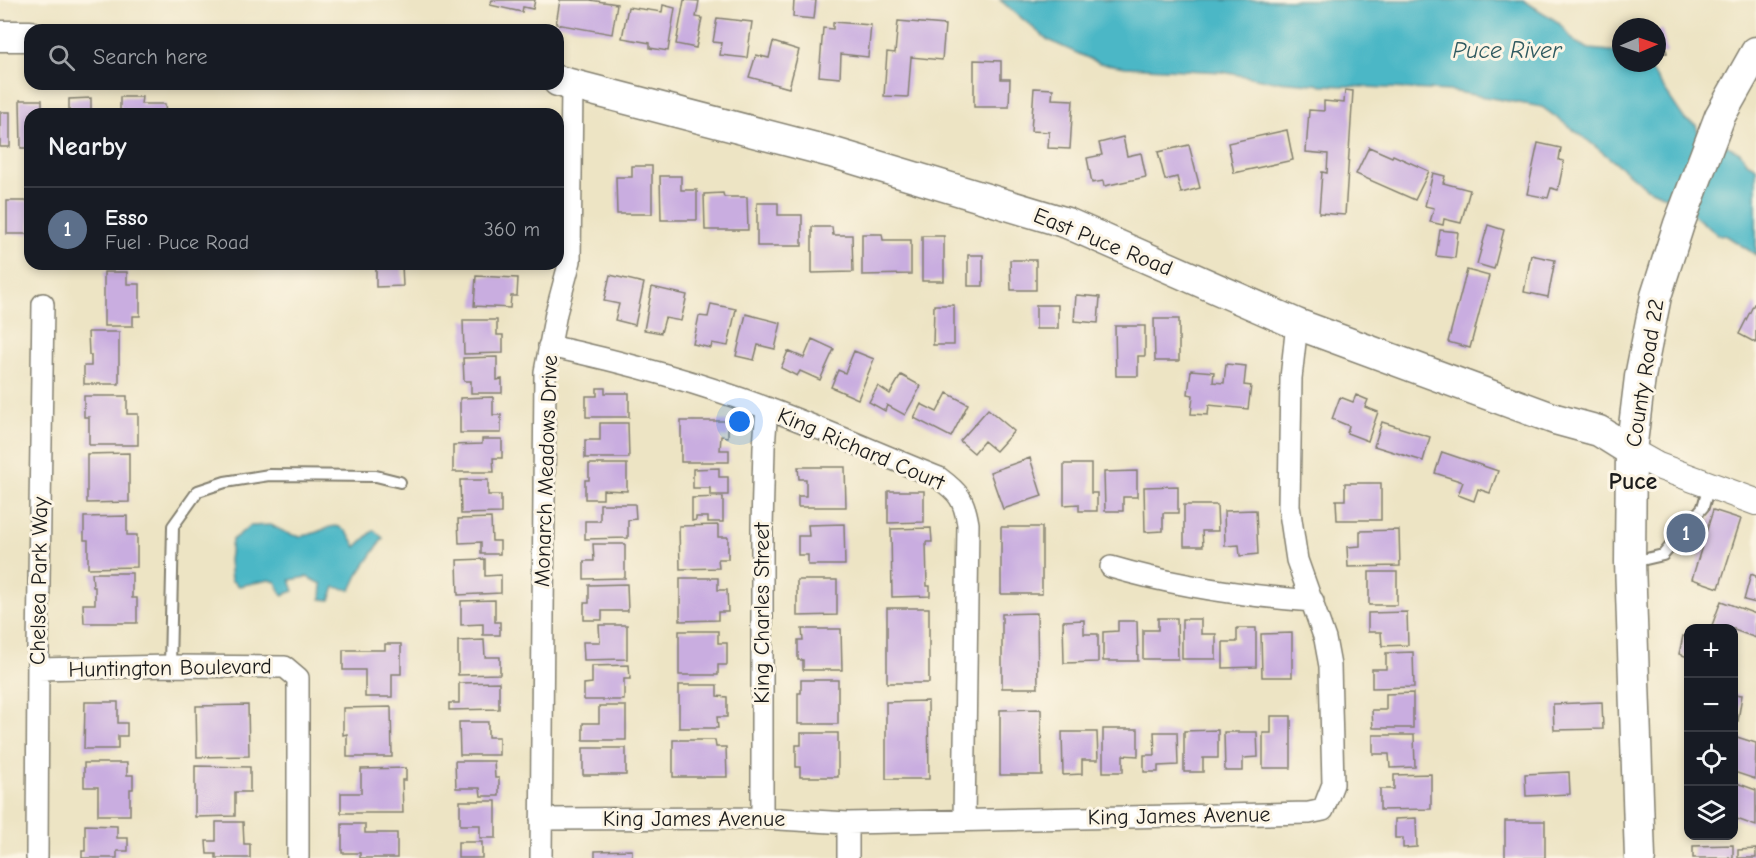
<!DOCTYPE html>
<meta charset="utf-8">
<style>
:root{--surface:#171b24;--page:#242831;--text:#f1f3f6;--muted:#9ea1a6;--line:#363941;--accent:#ea580c}
body{margin:0;font-family:"Comic Neue",sans-serif;background:var(--page);color:var(--text)}
.controls{position:absolute;right:18px;bottom:18px;display:grid;overflow:hidden;border-radius:12px;box-shadow:0 3px 9px #0003}
.controls button{width:54px;height:54px;display:grid;place-items:center;padding:0;border:0;border-bottom:2px solid var(--line);background:var(--surface);color:var(--text);font:30px sans-serif}
.compass{position:absolute;left:1612px;top:18px;width:54px;height:54px;border-radius:50%;background:var(--surface);box-shadow:0 3px 9px #0003;rotate:88deg}
.you{position:absolute;left:740px;top:422px;width:21px;height:21px;margin:-15px;border:4px solid #fff;border-radius:50%;background:#1a73e8;box-shadow:0 0 0 9px #1a73e833}
.badge{display:grid;place-items:center;width:39px;height:39px;border-radius:50%;background:var(--accent);color:#fff;font-size:20px;font-weight:700}
.pin{position:absolute;translate:-50% -50%;border:3px solid #fff;box-shadow:0 2px 6px #0006}
.list{margin:0;padding:0;list-style:none}
h2{display:flex;justify-content:space-between;align-items:center;height:78px;margin:0;padding:0 24px;font-size:26px}
h2 small{font-size:20px;font-weight:400;color:var(--muted)}
.list li{display:grid;grid-template-columns:39px 1fr auto;gap:18px;align-items:center;box-sizing:border-box;height:84px;padding:0 24px;border-top:2px solid var(--line)}
.list b{display:block;font-size:22px;white-space:nowrap}
.list p{margin:0;font-size:20px;white-space:nowrap;color:var(--muted)}
.list em{font-size:20px;font-style:normal;color:var(--muted)}
.icon{flex:none;width:33px;height:33px;fill:none;stroke:currentColor;stroke-width:2;stroke-linecap:round;stroke-linejoin:round}
.map{position:relative;flex:none;width:1756px;height:858px;overflow:hidden}
.search{position:absolute;background:var(--surface);box-shadow:0 3px 9px #0003;left:24px;top:24px;width:540px;height:66px;display:flex;align-items:center;gap:15px;box-sizing:border-box;padding:0 21px;border-radius:18px;color:var(--muted);font-size:22px}
.panel{position:absolute;background:var(--surface);box-shadow:0 3px 9px #0003;left:24px;top:108px;width:540px;height:162px;border-radius:18px}
.map>svg:first-child{display:block}
.water{fill:#4bb7c6;stroke:#346a71;stroke-width:1.5}
.building{fill:#c9ade0}
.lines{fill:none;stroke-linecap:round;stroke-linejoin:round}
.service-casing{stroke:#848070;stroke-width:14}
.minor-casing{stroke:#848070;stroke-width:24}
.tertiary-casing{stroke:#848070;stroke-width:28}
.secondary-casing{stroke:#848070;stroke-width:33}
.service{stroke:#fff;stroke-width:10}
.minor{stroke:#fff;stroke-width:21}
.tertiary{stroke:#fff;stroke-width:26}
.secondary{stroke:#fff;stroke-width:30}
.labels{text-anchor:middle;dominant-baseline:central;stroke-width:6;stroke-linejoin:round;paint-order:stroke}
.street-label{font-size:22px;fill:#1c1c1c;stroke:#fcf5e5}
.water-label{font-size:24px;font-style:italic;fill:#2f5a60;stroke:#fcf5e5}
.neighbourhood-label{font-size:24px;font-weight:bold;fill:#1c1c1c;stroke:#fcf5e5}
</style>
<div class="map">
<svg width="1756" height="858" viewBox="0 0 1756 858">
<rect width="100%" height="100%" fill="#fcf5e5"/>
<filter id="ink" filterUnits="userSpaceOnUse"><feTurbulence type="fractalNoise" baseFrequency=".0167" numOctaves="2"/><feDisplacementMap in="SourceGraphic" scale="12" xChannelSelector="R" yChannelSelector="G"/><feConvolveMatrix kernelMatrix="1 2 1 2 8 2 1 2 1" color-interpolation-filters="sRGB"/></filter>
<filter id="wash" filterUnits="userSpaceOnUse"><feTurbulence type="fractalNoise" baseFrequency=".008" numOctaves="4" result="noise"/><feDisplacementMap in="SourceGraphic" scale="24" xChannelSelector="R" yChannelSelector="G"/><feGaussianBlur stdDeviation="1.35" result="paint"/><feColorMatrix in="noise" values="0 0 0 0 0 0 0 0 0 0 0 0 0 0 0 0 0 1.4 0 .05"/><feComposite in="paint" operator="in"/></filter>
<g filter="url(#wash)">
<rect width="100%" height="100%" fill="#ede4c4"/>
<path class="water" d="M1000 0H1523L1558 22 1575 42 1589 49 1621 52V63H1643L1656 77 1685 120 1696 125 1698 132 1740 152 1747 162 1756 167V255L1727 236 1717 234 1676 201 1647 188 1586 139 1542 107 1451 91 1324 85 1266 80 1223 72 1126 67 1099 63 1048 40Z
M271 525C279 529 290 536 299 536 326 536 337 508 356 547L374 530 383 538 358 575 351 590 335 587 330 600 321 599 322 584 307 577 290 580 294 591 282 595 276 582 269 580 239 586 231 580 229 560 232 540 250 526Z"/>
<g id="blocks">
<path class="building" d="M492 0H535L533 9 523 7 522 12 490 5Z
M560 0H590L617 4 612 34 556 24Z
M684 0 699 1 696 17 702 18 696 48 676 44Z
M794 0H816L814 19 793 17Z
M663 5 675 8 668 51 650 48V43L622 38 628 7 662 12Z
M717 18 752 22 747 58 720 55 722 43 713 42Z
M898 21 945 25 942 60 911 57 908 97 884 96 887 52 895 53Z
M833 22 871 25 868 57 841 54 840 78 819 76 823 28 833 29Z
M1662 29 1667 53 1657 54V31Z
M773 42 799 50 789 88 749 77 756 55 769 58Z
M974 60 1001 61V79H1010L1009 107H974Z
M1034 88 1053 89 1052 99 1073 100 1070 149 1048 148 1049 132 1031 131Z
M1345 90 1353 91 1345 215 1319 213 1322 172 1327 173 1328 154 1306 152 1309 110 1324 111V101L1344 103Z
M120 97H142L141 104H165L166 114H120Z
M91 98V111H114V114H69V99Z
M20 100H42V111H59V114H30V148H21Z
M0 112H10V147H0Z
M1287 130 1293 160 1234 173 1228 143Z
M1123 137 1127 156 1141 153 1146 177 1104 186 1103 181 1092 183 1087 158 1102 155 1099 143Z
M1538 143 1561 148 1559 160 1564 161 1558 190 1551 188 1548 198 1527 194Z
M1189 145 1200 188 1181 193 1177 177 1165 180 1158 152Z
M1369 147 1392 157 1393 155 1429 171 1415 200 1356 174Z
M632 166H652V214H617L616 177H632Z
M1433 173 1445 176 1443 183 1470 190 1461 223 1444 219 1443 225 1430 222 1434 208 1425 206Z
M660 176H681V190H697V220H661Z
M723 193 724 197H747L748 230H705L704 194Z
M7 201H30V234H7Z
M757 203H778V215H802V246H757Z
M1488 225 1504 230 1494 269 1477 264Z
M812 227H832L833 235H852L853 272 812 273Z
M1440 230 1458 232 1455 258 1436 256Z
M862 234H882L883 240H911V274L862 275Z
M922 236H944V281H922Z
M968 255H983V286H968Z
M1531 255 1555 260 1548 297 1524 292Z
M1010 260H1036V290H1011Z
M376 265H402L403 286 376 287Z
M1467 270 1489 276 1470 348 1448 342Z
M104 272H127V284H140V316H133V326H104Z
M610 275 644 283 635 325 615 320 619 304 604 301Z
M476 276 518 278 517 296H511L510 308 474 306Z
M652 287 687 295 681 321 665 318 661 333 644 330Z
M1076 295 1100 297 1098 323 1074 321Z
M711 304 736 309 728 346 712 343 711 348 693 344 699 316 708 317Z
M1754 304 1756 305V343L1739 334Z
M934 305H954V345H933Z
M1036 305H1058V329H1036Z
M746 314 781 323 775 349 758 345 754 360 736 356Z
M1154 319H1179V361H1155Z
M463 320H497V335H503V353L464 354Z
M1115 326H1145V356H1138V376H1116Z
M88 332H119V384H84V366H91V355H89Z
M812 339 834 349 820 380 800 371 797 376 781 368 788 351 804 358Z
M854 351 874 359 858 399 831 387 838 370 845 373Z
M497 357V380L502 379V393H471V381H464L463 358Z
M1226 364 1246 366 1244 385 1251 386 1248 409 1209 405 1208 415 1191 414 1193 395 1188 394 1191 370 1214 372 1213 382 1224 383Z
M901 375 921 386 905 415 887 405 885 411 869 402 878 386 890 394Z
M597 388H605V393H629V417H586V396H597Z
M947 393 968 404 951 437 914 418 921 404 937 412Z
M1356 395 1368 400 1365 407 1378 412 1368 441 1347 433 1349 426 1332 419 1340 397 1353 402Z
M84 396H127V414H138V445H89V417H84Z
M493 397V415H501V433H460V398Z
M988 409 1014 431 996 451 984 441 974 453 960 441Z
M681 421H728V437L721 436 720 450H729V462H681Z
M1382 422 1430 437 1423 461 1374 446Z
M600 423H628L629 458H585V440H600Z
M482 439H502V458H493L494 472H453V445L482 444Z
M1442 452 1498 471 1490 493 1478 489 1474 501 1458 495 1463 482 1435 473Z
M129 453V502L87 503V454Z
M1030 458 1042 496 1003 509 990 472Z
M589 464H627V491L603 490V499H585V480H589Z
M1064 464H1091V493H1097V511H1079V504L1064 505Z
M798 467H845L846 507H798V496H806V479H799Z
M719 468V477H728V495H710V488H693V469Z
M1137 471V497H1123V511H1105L1104 472Z
M460 480H488V495H501V513L461 514Z
M1345 483H1381V520H1337L1336 500H1345Z
M1178 486V513H1163V531L1145 532 1144 487Z
M888 491H924V522L888 523Z
M723 497V522H708V517H696V520L692 521V498Z
M600 504H635L636 519 628 520V538L585 539V521H600Z
M1184 505H1217L1218 531H1202L1203 546H1184Z
M1256 510 1258 554 1240 556 1239 545 1225 546 1224 511Z
M1713 510 1741 519 1719 588 1692 579Z
M1694 513 1704 522 1684 543 1680 539V528Z
M127 516V535H137V567L88 568V540H84V517Z
M491 518 492 541H500V554H481V542L459 543 458 519Z
M844 524 845 565H808V555H798V536H809L808 525Z
M718 525V537H728V559H718L719 568 680 569 679 526Z
M1001 527H1042V594H1001Z
M931 528 932 542H926L927 586H930V596L892 597 891 529Z
M1399 530 1400 566 1348 567 1347 547 1360 546V531Z
M593 544H625V578L584 579V561H594Z
M485 559V576L501 575V593L458 595 457 560Z
M1369 572H1397V605H1369Z
M92 573H132V598H137V623H84L83 604H95V587H93Z
M1751 574 1756 576V603L1744 600Z
M680 578H718V590H727L728 612H718V620L680 621Z
M797 580H837V615L797 616Z
M627 584 628 611H602V620H584V603H589V585Z
M495 600V622H500V635H483V624L461 625V601Z
M1721 601 1756 614V638L1734 630V628H1711Z
M887 608H929V683H887Z
M1407 612 1408 645 1382 646 1381 632H1368V613Z
M1037 613 1038 688H1002V614Z
M1158 618H1177L1178 659H1143V630H1158Z
M1182 619H1201V634H1216V659H1182Z
M1084 620V634H1098V662L1064 663 1063 621Z
M1118 621H1137L1138 661H1103V632L1118 631Z
M599 625H627V659L584 660 583 642H600Z
M1237 628H1256V667L1223 668V642H1237Z
M802 629H841L842 670H803V660H798V640H803Z
M679 631H718V643H727V665H718V675H679Z
M1292 633V677H1262L1261 634Z
M1683 636 1688 637V657L1679 654Z
M484 640 485 657H500V674L458 675V641Z
M385 644H401V674H392V697H365V670H343V650H385Z
M1413 652 1414 687 1372 688V669H1386V653Z
M629 665 630 679H624V700H584V684L592 683V666Z
M801 680H838V724H798V693H801Z
M499 682V709L449 710V703H459V683Z
M679 685H717V696L727 697V717H717L718 728H679Z
M1413 693V728H1373L1372 710H1386V694Z
M1734 694 1742 695 1738 721 1734 720Z
M928 701 929 779H886V702Z
M85 702H118V723H127V736H118V749H84Z
M1602 702 1603 729 1554 730 1553 704Z
M248 705 249 756 197 757 196 706Z
M599 706H626V740H583V723H599Z
M391 707 392 757H347V734L343 735V708Z
M1041 709 1042 775H1000V710Z
M1271 716H1291V768H1263V733H1271Z
M459 722H488V737H499V755H460Z
M1103 729H1138V756L1123 755V772H1103Z
M1218 730V758H1203V772H1184V731Z
M1062 732H1097L1098 760H1082V774L1063 775Z
M1154 732H1177L1178 765 1158 766V772H1144V755H1155Z
M1224 732H1257L1258 757 1243 758V771H1225Z
M801 733H838V777H800V767H796V745H801Z
M1373 735H1414L1415 767 1390 768 1389 754H1373Z
M1737 737 1756 743 1755 779 1734 772V746Z
M673 740H715L716 747H726L727 777H673Z
M583 748H626V775H583Z
M455 761H494L495 778H499V796H481L480 788H456Z
M84 763H127V775H133V789H130V815H98V787H84Z
M195 766 250 767V792H235V816L195 817Z
M406 768V780H402L403 813H341V793H361V769Z
M1569 772 1570 794 1526 796 1525 774Z
M1431 774V809L1380 810V789H1394V775Z
M1734 782 1756 790V826L1734 818Z
M460 801H496V838H480V825H460Z
M1416 818 1417 847 1403 848V838H1395V819Z
M1505 821H1545V858H1505Z
M216 822H243L244 844H250V858H216V854H207L206 841H216Z
M342 824H365V833H397V858H360V853H342Z
M85 825 117 826V838H128V851H117V858H82V851H85Z
M458 842H482V858H458Z
M1733 845V858H1693V846Z
M1756 849V858H1738V850Z
M632 850V858H595V851Z"/>
</g>
</g>
<g filter="url(#ink)">
<use href="#blocks" fill-opacity="0" stroke="#848070" stroke-width="1.5"/>
<g class="lines">
<g class="service-casing">
<path id="service" d="M1696 515 1703 507 1709 486
M1633 562 1663 555 1680 535
M170 666 173 526 198 491 225 482 269 475 376 476 400 482"/>
</g>
<g class="minor-casing">
<path id="minor" d="M549 346C624 362 698 382 769 409 826 430 882 455 939 478 959 493 964 499 968 524L964 820
M1111 567C1176 586 1245 596 1313 601
M38 669 170 666 285 667 298 678V858
M762 818V528L764 447 767 408
M541 819 762 818 848 823 1309 813 1323 810 1333 784 1330 666 1325 639 1297 560 1289 506 1291 378 1297 324
M37 858 38 649 43 304
M541 858 545 372 556 313 570 261 572 86
M848 858V823"/>
</g>
<g class="tertiary-casing">
<path id="tertiary" d="M1631 451 1658 466 1756 502"/>
</g>
<g class="secondary-casing">
<path id="secondary" d="M0 36H30
M558 81 831 152 1067 223 1297 324 1555 419 1599 431 1631 451
M1640 858 1630 562 1631 451 1640 377 1656 296 1679 224 1720 116 1756 52"/>
</g>
<use href="#service" class="service"/>
<use href="#minor" class="minor"/>
<use href="#tertiary" class="tertiary"/>
<use href="#secondary" class="secondary"/>
</g>
</g>
<g class="labels">
<g class="street-label">
<text transform="translate(1103 242) rotate(22)">East Puce Road</text>
<text transform="translate(1645 373) rotate(-81)">County Road 22</text>
<text transform="translate(861 449) rotate(23)">King Richard Court</text>
<text transform="translate(546 471) rotate(-88)">Monarch Meadows Drive</text>
<text transform="translate(39 581) rotate(-89)">Chelsea Park Way</text>
<text transform="translate(762 613) rotate(-90)">King Charles Street</text>
<text transform="translate(170 668) rotate(-1)">Huntington Boulevard</text>
<text transform="translate(1179 816) rotate(-1)">King James Avenue</text>
<text x="694" y="819">King James Avenue</text>
</g>
<g class="water-label">
<text x="1507" y="50">Puce River</text>
</g>
<g class="neighbourhood-label">
<text x="1633" y="481">Puce</text>
</g>
</g>
</svg>
<div class="controls">
<button>+</button>
<button>−</button>
<button><svg class="icon" aria-label="locate" viewBox="0 0 24 24"><circle cx="12" cy="12" r="6"/><path d="M12 2v4M12 18v4M2 12h4M18 12h4"/></svg></button>
<button><svg class="icon" aria-label="layers" viewBox="0 0 24 24"><path d="M12 4l9 5-9 5-9-5zM3 14l9 5 9-5"/></svg></button>
</div>
<svg class="compass" viewBox="-18 -18 36 36"><path d="M0-13l5 13h-10z" fill="#e53935"/><path d="M0 13l5-13h-10z" fill="#9ea1a6"/></svg>
<div class="you"></div>
<div class="pin badge" style="left:1686px;top:533px;background:#5c6f8a">1</div>
<div class="search"><svg class="icon" aria-label="search" viewBox="0 0 24 24"><circle cx="10" cy="10" r="6"/><path d="M15 15l6 6"/></svg>Search here</div>
<section class="panel">
<h2>Nearby<small></small></h2>
<ul class="list">
<li><span class="badge" style="background:#5c6f8a">1</span><div><b>Esso</b><p>Fuel · Puce Road</p></div><em>360 m</em></li>
</ul>
</section>
</div>
